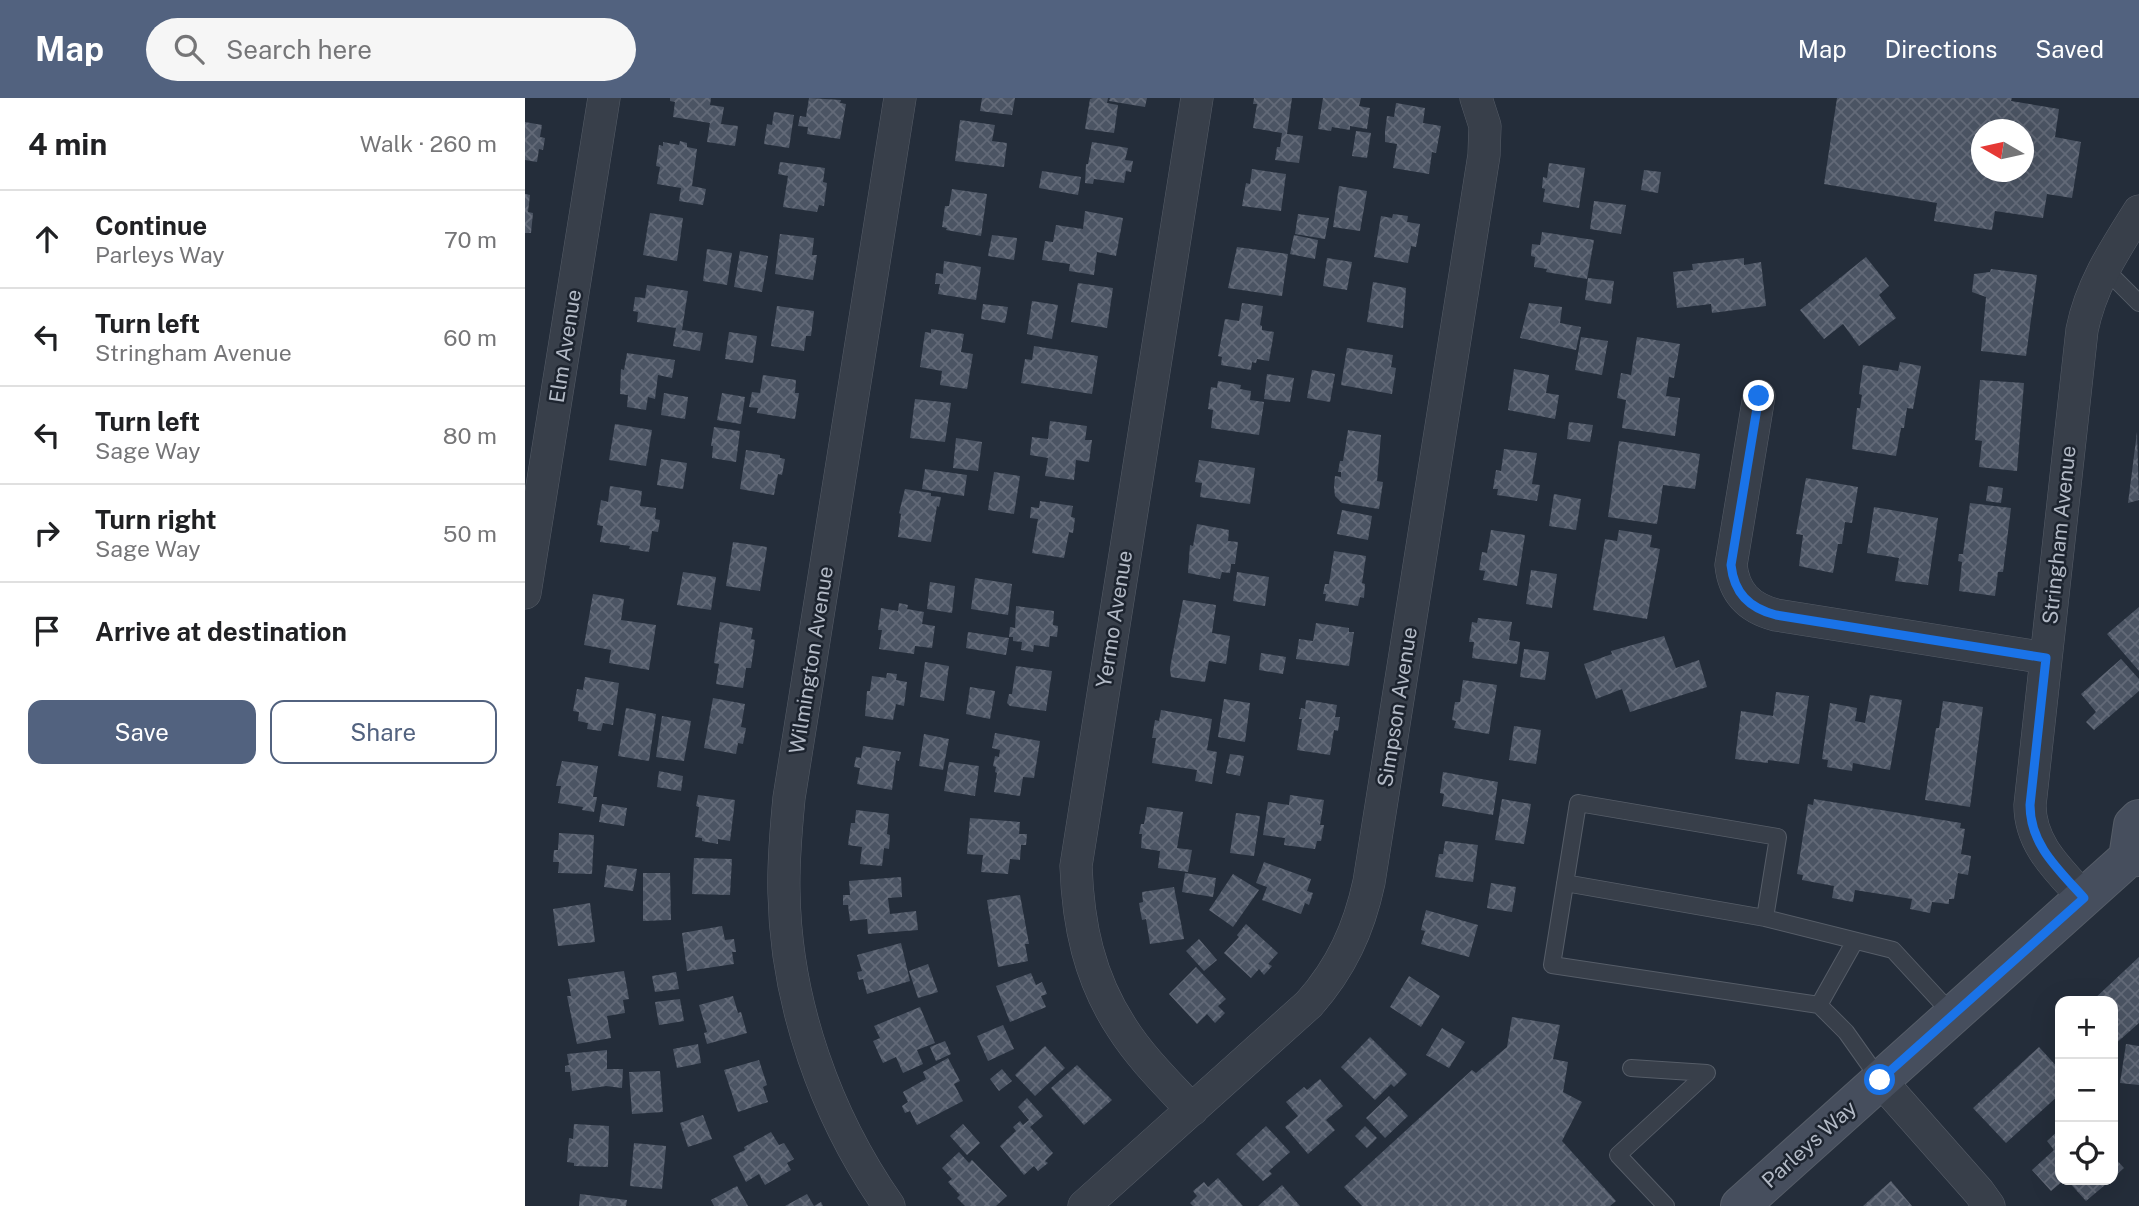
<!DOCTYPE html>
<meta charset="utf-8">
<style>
:root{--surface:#fff;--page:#f6f6f6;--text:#202124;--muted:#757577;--line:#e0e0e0;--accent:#52627f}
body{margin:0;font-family:"Public Sans",sans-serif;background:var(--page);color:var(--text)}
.controls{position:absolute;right:21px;bottom:21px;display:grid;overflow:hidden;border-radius:14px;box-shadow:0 7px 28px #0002}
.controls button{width:63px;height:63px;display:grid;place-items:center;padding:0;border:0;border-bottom:2px solid var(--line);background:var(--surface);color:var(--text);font:35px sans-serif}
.compass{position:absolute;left:1446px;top:21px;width:63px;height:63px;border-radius:50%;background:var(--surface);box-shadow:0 7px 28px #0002;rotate:279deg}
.stop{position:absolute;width:21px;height:21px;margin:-16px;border:5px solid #1a73e8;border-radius:50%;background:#fff}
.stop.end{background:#1a73e8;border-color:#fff;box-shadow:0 2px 7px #0008}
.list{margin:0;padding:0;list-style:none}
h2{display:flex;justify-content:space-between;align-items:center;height:91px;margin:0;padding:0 28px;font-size:30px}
h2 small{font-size:23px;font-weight:400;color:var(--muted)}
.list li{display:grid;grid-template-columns:46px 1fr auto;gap:21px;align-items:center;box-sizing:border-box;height:98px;padding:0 28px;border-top:2px solid var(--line)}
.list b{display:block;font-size:26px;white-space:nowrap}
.list p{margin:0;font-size:23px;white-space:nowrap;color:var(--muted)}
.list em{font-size:23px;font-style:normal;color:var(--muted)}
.actions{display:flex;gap:14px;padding:21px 28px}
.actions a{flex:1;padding:16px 0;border:2px solid var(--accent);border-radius:14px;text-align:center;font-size:24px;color:var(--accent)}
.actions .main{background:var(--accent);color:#fff}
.icon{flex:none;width:38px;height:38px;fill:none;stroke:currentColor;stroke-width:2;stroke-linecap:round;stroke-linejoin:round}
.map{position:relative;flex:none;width:1614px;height:1108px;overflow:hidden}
header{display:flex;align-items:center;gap:42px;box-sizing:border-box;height:98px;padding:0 35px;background:var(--accent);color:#fff}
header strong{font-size:33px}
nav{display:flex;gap:38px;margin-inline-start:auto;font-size:24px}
.search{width:490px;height:63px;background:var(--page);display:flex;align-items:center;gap:18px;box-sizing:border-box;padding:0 24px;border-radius:38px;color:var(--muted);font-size:26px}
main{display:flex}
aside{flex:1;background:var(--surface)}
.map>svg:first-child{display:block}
.building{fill:url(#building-cross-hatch);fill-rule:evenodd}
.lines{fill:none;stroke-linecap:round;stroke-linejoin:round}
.service-casing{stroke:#565d68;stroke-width:18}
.minor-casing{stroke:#565d68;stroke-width:33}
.secondary-casing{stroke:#565d68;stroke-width:40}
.service{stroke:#383f4a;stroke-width:16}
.minor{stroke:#383f4a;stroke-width:32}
.secondary{stroke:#464e5d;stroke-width:38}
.route{stroke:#1a73e8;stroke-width:9}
.labels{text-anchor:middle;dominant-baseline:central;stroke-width:5;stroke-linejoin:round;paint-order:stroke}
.street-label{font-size:21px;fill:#b3bac6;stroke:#1d242f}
</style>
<header>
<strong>Map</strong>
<div class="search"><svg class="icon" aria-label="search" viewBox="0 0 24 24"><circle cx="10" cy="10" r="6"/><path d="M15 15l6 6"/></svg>Search here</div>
<nav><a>Map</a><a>Directions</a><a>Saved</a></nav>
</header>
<main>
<aside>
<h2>4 min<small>Walk · 260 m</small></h2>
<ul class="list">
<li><svg class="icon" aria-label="ahead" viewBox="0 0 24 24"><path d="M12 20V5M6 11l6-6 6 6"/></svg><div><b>Continue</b><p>Parleys Way</p></div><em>70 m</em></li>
<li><svg class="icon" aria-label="left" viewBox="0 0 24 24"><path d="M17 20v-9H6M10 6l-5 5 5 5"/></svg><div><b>Turn left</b><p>Stringham Avenue</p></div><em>60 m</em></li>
<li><svg class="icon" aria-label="left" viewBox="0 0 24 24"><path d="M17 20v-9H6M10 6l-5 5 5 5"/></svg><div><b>Turn left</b><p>Sage Way</p></div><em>80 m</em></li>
<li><svg class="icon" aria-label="right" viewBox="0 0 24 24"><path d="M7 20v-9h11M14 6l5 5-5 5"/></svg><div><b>Turn right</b><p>Sage Way</p></div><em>50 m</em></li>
<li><svg class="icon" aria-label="arrive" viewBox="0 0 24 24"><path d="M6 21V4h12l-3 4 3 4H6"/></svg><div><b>Arrive at destination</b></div></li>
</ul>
<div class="actions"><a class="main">Save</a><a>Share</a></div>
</aside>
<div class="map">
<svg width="1614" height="1108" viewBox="0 0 1614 1108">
<defs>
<pattern id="building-cross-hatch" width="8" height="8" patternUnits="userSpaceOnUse" patternTransform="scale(1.75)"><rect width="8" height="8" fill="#4b5463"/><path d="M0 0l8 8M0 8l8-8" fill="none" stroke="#636a78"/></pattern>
</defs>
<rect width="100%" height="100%" fill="#242d3a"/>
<path class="building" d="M145 0H186L185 7 199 9 196 26 213 28 210 48 182 44 185 25 148 19 150 4 145 3Z
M284 0 316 2 315 5 321 6 315 41 282 36 283 29 273 28 275 18 281 19Z
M457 0H490L487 17 455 13Z
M568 0H583L582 5 593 7 589 35 560 31 565 1Z
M585 0H622L620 9 584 3Z
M729 0H767L762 36 778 38 774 65 750 62 752 49H755L757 35 728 30 732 6H728Z
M798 0H836L834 8 845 10 842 31 825 28V32L807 29 806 33 793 31Z
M1312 0H1487L1486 3 1534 11 1530 39 1556 44 1547 100 1522 96 1518 120 1470 113 1467 132 1409 123 1412 105 1299 86ZM1456 32H1498V74H1456Z
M871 5 900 10 898 25 916 28 911 55 907 54 904 76 868 70 872 46 860 44V33L862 18 869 19Z
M249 14 269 17 264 50 239 46 242 26 247 27Z
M435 22 470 27 467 43 482 45 479 69 430 63Z
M0 24 17 27 15 39 20 40 18 52 14 51 12 64 0 62Z
M831 33 846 35 842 60 827 58Z
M155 43 162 45V49L172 51 167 88 181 91 178 107 154 103 156 90 132 86 135 69 131 68 134 47 138 48V44L154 47Z
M567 44 603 50 600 62 608 63 606 74 601 73 599 85 569 81 568 86 560 85 561 66H563Z
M255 64 300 70 298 84 302 85 299 108 294 107 292 114 258 109 263 78 253 76Z
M1024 65 1060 70 1054 110 1018 104 1020 91 1017 90 1018 79 1022 80Z
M727 71 761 76 756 113 717 108 721 85 725 86Z
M1119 72 1136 74 1133 95 1116 92Z
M517 73 556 79 553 97 514 90Z
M814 88 842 93 835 133 808 129Z
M427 91 462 96 456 138 421 132 422 130 417 129 420 108H424Z
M0 96 5 97 3 114 8 115 6 135H0Z
M1069 103 1101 107 1096 136 1065 131Z
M560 113 598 120 591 158 572 154 569 177 544 173 545 166 517 162 520 143 528 144 531 127 558 131Z
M125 115 158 120 152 163 118 157Z
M773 116 804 120 800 141 770 136Z
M868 116 883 118 882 124 895 126 891 149 886 148 883 165 849 159 856 118 867 120Z
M1017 134 1069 142 1062 181 1021 174 1022 171 1009 169 1010 159 1006 158 1007 146 1015 147Z
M255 136 289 140 287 157H292L288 182 250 176Z
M467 137 492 140 489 162 463 158Z
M769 137 793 142 790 161 765 156Z
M712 149 763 156 757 198 703 190Z
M182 151 207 155 202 187 178 183Z
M215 153 243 158 237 194 209 189Z
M1341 159 1364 188 1354 197 1371 220 1334 248 1318 226 1299 241 1275 212Z
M802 160 827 164 822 192 798 188Z
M1219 160V167L1236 164 1241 208 1187 215 1186 206 1152 210 1148 174 1168 172 1167 166Z
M419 163 456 169 451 202 413 196 415 186H410L411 175 418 176Z
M1466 171 1512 177 1501 258 1456 253 1461 199 1447 194 1449 176 1465 174Z
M1063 180 1089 183 1086 206 1060 202Z
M848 184 881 190 878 230 842 224Z
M553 185 588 190 582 230 546 224Z
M122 187 163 193 157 232 178 235 175 253 148 248 151 230 112 224 113 214 108 213 110 199 120 200Z
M507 203 533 207 527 241 502 236Z
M717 205 738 208 735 227 737 228V232L749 234 744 263 732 261 731 265 727 264 726 272 696 267 697 259 693 258 700 221 714 223Z
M1004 205 1037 209 1035 225 1056 229 1051 252 995 240Z
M458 206 483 209 480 225 456 221Z
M252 208 289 213 286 238H281L279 253 246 248Z
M406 231 439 236 436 254 448 256 442 291 415 287 417 273 395 269 400 234 406 235Z
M204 234 232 238 228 265 200 261Z
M1056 239 1083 243 1077 277 1050 272Z
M1112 239 1155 246 1149 280 1144 279 1141 298 1155 300 1150 338 1097 330 1101 302 1092 300 1096 275 1106 277Z
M509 248 573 258 567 296 496 285 500 261 507 262Z
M822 250 868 257 866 269 871 270 867 296 816 287Z
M102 255 150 262 147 280 133 277 130 301 123 299 121 312 102 309 103 297 95 296 96 271 99 272Z
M1375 264 1396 268 1388 311 1382 310 1379 330H1376L1371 358 1327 351 1332 310H1335L1337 297 1334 296 1338 267 1373 273Z
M989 271 1024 277 1021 295 1034 297 1030 321 983 312Z
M787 272 810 276 805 304 782 300Z
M742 276 769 280 765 304 739 301Z
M238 277 271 282 270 295H274L270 321 232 315 233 310 224 309 227 294 235 295Z
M1455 282 1499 285 1492 373 1454 369 1457 343 1450 342Z
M693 283 716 287 715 291 726 293 725 302 739 304 734 337 686 330 688 312 683 311 686 289 692 290Z
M139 295 163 299 160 321 136 317Z
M197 295 220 299 216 326 192 322Z
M390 301 426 305 420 344 385 340Z
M525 323 562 328 560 342H567L564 364 551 362 549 382 520 378 523 360 505 357 507 339 523 341Z
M1044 324 1068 327 1065 344 1042 341Z
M90 326 127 332 121 368 84 362Z
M189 329 215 333 211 364 187 360 188 348H186Z
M823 332 856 337 852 383 858 384 854 411 817 405 810 398 809 389 810 378 816 379V374H813L815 363H818Z
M1612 334 1614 402 1603 405Z
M431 340 457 344 453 373 428 370Z
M1094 343 1175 356 1170 391 1138 387 1132 426 1083 419Z
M979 351 1012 355 1007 386 1015 387 1012 403 972 397 973 391H968L971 372 976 373Z
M221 352 255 357V360L260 361 257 377 253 376 249 397 215 391Z
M136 361 162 365 158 391 132 387Z
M674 362 730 370 725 406 675 399 677 385 670 384Z
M400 371 442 377 439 398 397 391Z
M469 374 495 378 489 416 463 412Z
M1281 380 1333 389 1327 425 1320 424 1317 446H1313L1308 475 1274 468 1278 437 1271 436Z
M85 388 117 393 115 408 131 410 130 421 135 422 133 434 127 433 124 454 104 451 105 448 75 444 78 428 72 427 76 402 83 404Z
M1463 388 1478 390 1476 405 1461 403Z
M380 391 406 395V398L416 399 414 409 412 408 406 444 373 439 376 416 374 415Z
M1029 396 1056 401 1051 432 1024 428Z
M515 403 548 408 546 419 550 420 548 435 544 434 539 460 507 455 513 421 505 420 506 409 514 410Z
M1445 405 1486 410 1478 474H1473L1470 498 1434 493 1437 464 1433 463 1434 456H1438Z
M1349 409 1413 420 1403 487 1370 483 1374 460 1342 455Z
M817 412 847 418 843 442 812 436Z
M672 426 704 432 703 443 713 444 710 466H706L705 475 697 474 695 481 663 475 665 447 668 448Z
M966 432 1000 437 992 488 958 482 960 473 954 472 957 454 962 455Z
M1094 432 1127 437 1125 449 1135 451 1122 521 1068 512 1080 441 1092 443Z
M208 444 242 449 235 493 201 488Z
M809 453 841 458 837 485 840 486 839 500 835 499 833 508 800 503 801 496H798L800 486H804Z
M1006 472 1032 476 1027 510 1001 506Z
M158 474 191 479 186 512 152 507Z
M712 474 744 479 740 508 708 503Z
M450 480 487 486 483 517 446 511Z
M405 484 430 488 427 515 402 511Z
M68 496 99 501 96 522 131 527 124 572 84 565 86 552 59 547Z
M658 502 691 507 687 535 705 538 701 566 684 563 680 584 646 579 645 570Z
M374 505 383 507 382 511 399 514 397 526 410 528 407 550 390 548 389 556 354 551 357 532H353L356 510 373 513Z
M491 508 529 513 528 527 533 528 532 539 525 538 524 549 509 547 508 554 496 552 497 544 488 543V539H484L485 529 490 530Z
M1614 509V573L1582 536Z
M953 520 987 524 984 542 995 544 992 566 947 560 949 544H944L947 524 952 525Z
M195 524 228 530 226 541 230 542 226 570H221L218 590 191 586 194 566 189 565Z
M791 525 824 530V534H829L824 568 771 561 774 541 788 543Z
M443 534 484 540 481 557 441 550Z
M1139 538 1151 570 1174 562 1182 589 1105 614 1097 591 1071 601 1059 566 1087 556 1086 553Z
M999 551 1024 554 1020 582 995 579Z
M736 555 761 559 758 576 734 572Z
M1596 561 1614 581V593L1569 632 1561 624 1571 614 1556 596Z
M400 564 424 568 419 603 395 599Z
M491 568 527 573 521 613 485 608 482 605 484 596H487Z
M362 575 372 576 371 582 382 584 379 608 371 606 368 622 340 618 342 593H345L347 578 361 580Z
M60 579 94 585 88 627 78 625 76 633 62 631 63 625 53 623 54 614 48 613 52 591 58 592Z
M938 582 972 587 964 636 929 630 931 623 927 622 930 604H935Z
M445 589 470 593 465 621 441 616Z
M1251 594 1284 598 1274 666 1243 662V665L1210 661 1216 613 1248 618Z
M1345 597 1377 602 1365 672 1328 665 1327 673 1302 669 1303 662 1297 661 1305 605 1332 610 1330 623 1340 625Z
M188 600 220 606 216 629 221 630 218 646 213 645 211 656 179 650Z
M699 601 725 605 720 644 693 639Z
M781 602 812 607 810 619H815L813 633 809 632 805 657 772 652 777 621H774L776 610 780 611Z
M1418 603 1458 609 1445 709 1400 702 1411 630H1414Z
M101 610 131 616 124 663 93 658Z
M636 612 687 621 682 652 692 654 687 686 670 683 672 672 627 665 631 640H627L630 622 634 623Z
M137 618 166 623 159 663 131 659Z
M989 628 1016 632 1011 666 984 662Z
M470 635 515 643 509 680 498 679 495 698 469 694 472 675 470 674 471 669 468 668 470 658 474 659 475 652 467 650Z
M399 636 424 641 418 672 394 668Z
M338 648 376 654 374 663 371 662 367 692 332 686 335 670 329 669 331 659 336 660Z
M705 656 719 658 715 678 701 675Z
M37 663 73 668 68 699H72L69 714 57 712 58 709 33 705 36 688H31Z
M424 664 454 668 450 698 419 693Z
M134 673 158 678 156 693 132 689Z
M918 674 973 684 968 717 917 708 919 696 915 695Z
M173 697 210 702 205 743 193 741V746L177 743V740L170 739 174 709 171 708Z
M765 697 799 702 795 727H799L796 743H792L790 751 759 747 760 740 738 737 743 704 764 707Z
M977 701 1006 706 999 746 970 742Z
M1289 701 1436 725 1435 730 1440 731 1436 756 1446 758 1443 777 1433 775 1429 801H1424V806L1407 804 1405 815 1385 811 1387 801 1330 792 1328 804 1307 800 1309 788 1277 782 1278 777 1272 776 1283 706 1288 707Z
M77 706 102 710 99 728 74 724Z
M622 709 658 714 652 750 667 752 663 774 633 770 635 753 616 750 617 736H614L616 726H619Z
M331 712 364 716 362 736 365 737 364 751 359 750 357 768 335 766 337 749 323 747 326 725H330Z
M711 715 735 718 729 758 705 755Z
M445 720 495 724 494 736H502L501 747H496L495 762 485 761 483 776 456 774 458 757 442 756Z
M34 735 69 737 67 776 33 775 34 764H28L29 752H33Z
M920 743 953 747 948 784 910 779 914 756H918Z
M169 760 207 761 205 797 167 796Z
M739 764 786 781 782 793 788 795 784 807 780 805 776 816 737 802 742 789 731 785Z
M82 767 112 771 108 793 79 789Z
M118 775H145L146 822 118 823Z
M660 775 691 780 688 799 657 794Z
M708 776 734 792 708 829 684 812Z
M376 779 377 799 363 800 365 816 391 813 393 832 343 836 342 821 325 823 323 807H318V797H325L324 783Z
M966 785 991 789 987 814 962 810Z
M649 789 659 841 625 846 621 821 617 822 614 805 618 804 617 794Z
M495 797 504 846H500L503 863 473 869 462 802Z
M65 805 70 844 33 848 28 811Z
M901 812 953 827 944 859 896 846 900 833 896 832Z
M721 826 753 855 743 866 747 868 739 877 734 871 726 880 699 855 714 839 712 837Z
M197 828 200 842 209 841 211 854H207L209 866 162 873 157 835Z
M674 841 692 862 679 873 661 853Z
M376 845 385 883 342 896 338 881 334 882 332 874 337 873 332 857Z
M1614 859V925L1588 948V903H1567Z
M403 866 413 894 393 900 384 873Z
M671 869 701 901 693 908 700 915 690 925 682 916 672 926 644 896Z
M99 873 104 901 98 902 100 915 82 918 86 940 52 946 42 898H46L43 881Z
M151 874 154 891 130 894 127 878Z
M506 875 511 887 517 884 522 896 516 898 521 909 485 924 471 888Z
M884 878 915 898 896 929 865 909Z
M208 898 213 915 216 914 222 935 182 946 179 935 182 934 174 907Z
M155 901 159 923 134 927 130 904Z
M395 909 410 945 392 952 398 966 378 975 371 959 358 965 348 943 355 940 349 928Z
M987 919 1035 927 1028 961 1043 964 1038 994 1057 1004 1037 1043 1091 1103 1085 1108H837L819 1089 947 972 951 975 982 949Z
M478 927 489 951 463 963 452 938Z
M917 930 940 944 924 970 901 957Z
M845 939 882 976 869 989 866 986 850 1002 816 969Z
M420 943 426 956 411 963 405 949Z
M173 946 176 965 152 970 148 951Z
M1601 946 1614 948V987L1595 985Z
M520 948 540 970 510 998 490 977Z
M1514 949 1535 972V996L1481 1045 1448 1010Z
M82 952V971H98L97 990 81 988 47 993 45 974H40V968L44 967 42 956Z
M423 960 435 983 429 986 438 1003 392 1027 385 1013 380 1015 377 1008 383 1004 378 994 401 981 398 974Z
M234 962 242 987 238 989 243 1004 213 1014 199 972Z
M552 967 587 1002 559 1027 526 990Z
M477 971 487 983 474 993 465 981Z
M135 973 138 1014 107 1016 104 974Z
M795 981 818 1008 801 1022 810 1032 783 1056 760 1029 773 1018 761 1004 779 989 782 992Z
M864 998 883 1018 860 1040 841 1020Z
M502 1000 518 1018 505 1029 528 1055 520 1063 523 1065 513 1073 509 1068 499 1077 475 1048 491 1033 488 1029 495 1023 498 1027 504 1022 493 1009Z
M178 1017 187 1041 163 1049 155 1025Z
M49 1026 84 1028 83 1069 49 1068V1065L42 1064 44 1040 48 1041Z
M438 1026 455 1045 442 1057 425 1038Z
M741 1028 765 1054 744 1073 747 1076 738 1083 711 1056Z
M840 1028 852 1040 842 1050 830 1038Z
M1535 1031V1082H1539L1526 1093 1507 1072 1529 1052 1522 1043Z
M246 1034 254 1047 259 1045 269 1061 262 1065 266 1072 240 1087 234 1076 221 1084 208 1058 220 1052 219 1049Z
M109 1045 141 1048 137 1091 105 1088Z
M434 1054 444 1065 447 1062 482 1098 471 1108H440L432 1100 435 1097 423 1084 427 1081 417 1070Z
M1588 1058 1599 1070 1588 1080Z
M693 1080 718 1108H668L665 1105 672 1098 668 1093 679 1084 683 1089Z
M1542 1082H1586L1561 1103Z
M1366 1083 1387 1108H1338Z
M757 1087 775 1108H733Z
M212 1088 223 1108H189L186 1102Z
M55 1096 102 1102 101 1108H54Z
M282 1096 289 1108 296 1104 298 1108H260Z"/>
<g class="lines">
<g class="service-casing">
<path id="service" d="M1579 170 1614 205
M1040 785 1240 820
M1294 907 1330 843
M1106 970 1182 975 1093 1057 1141 1108
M1355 982 1321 934 1294 907 1027 867 1053 705 1253 739 1240 820 1368 852 1428 917"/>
</g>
<g class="minor-casing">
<path id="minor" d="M1234 298 1206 467C1209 495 1224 510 1251 517L1521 560
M0 495 79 0
M1559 800C1534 772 1505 747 1505 707L1557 232C1566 187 1590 151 1614 113
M1355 982 1454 1094 1464 1108
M667 1012C643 986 616 960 597 930 564 880 553 826 551 768L672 0
M364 1108C301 1018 261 906 259 795 258 763 261 732 264 700L375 0
M559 1108 784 906C816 870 834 831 844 784L959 57 960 28 951 0"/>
</g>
<g class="secondary-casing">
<path id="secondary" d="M1603 760 1608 727 1614 721
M1215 1108 1603 760 1614 759"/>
</g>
<use href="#service" class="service"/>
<use href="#minor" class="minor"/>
<use href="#secondary" class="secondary"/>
</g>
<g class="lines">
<path class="route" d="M1234 298 1206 467C1209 495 1224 510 1251 517L1521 560 1505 707C1505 747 1534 772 1559 800L1355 982"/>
</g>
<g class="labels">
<g class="street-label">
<text transform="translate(40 248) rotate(-81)">Elm Avenue</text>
<text transform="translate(1534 437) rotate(-84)">Stringham Avenue</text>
<text transform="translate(589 521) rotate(-81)">Yermo Avenue</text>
<text transform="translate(286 562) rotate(-81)">Wilmington Avenue</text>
<text transform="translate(872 609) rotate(-81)">Simpson Avenue</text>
<text transform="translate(1284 1046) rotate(-42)">Parleys Way</text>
</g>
</g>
</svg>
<div class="controls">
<button>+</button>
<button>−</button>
<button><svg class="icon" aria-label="locate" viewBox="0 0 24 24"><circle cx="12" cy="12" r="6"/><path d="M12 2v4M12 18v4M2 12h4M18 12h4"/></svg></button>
</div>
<svg class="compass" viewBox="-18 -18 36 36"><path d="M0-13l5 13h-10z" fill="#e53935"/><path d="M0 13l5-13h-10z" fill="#757577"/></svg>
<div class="stop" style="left:1355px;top:982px"></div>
<div class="stop end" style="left:1234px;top:298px"></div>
</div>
</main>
